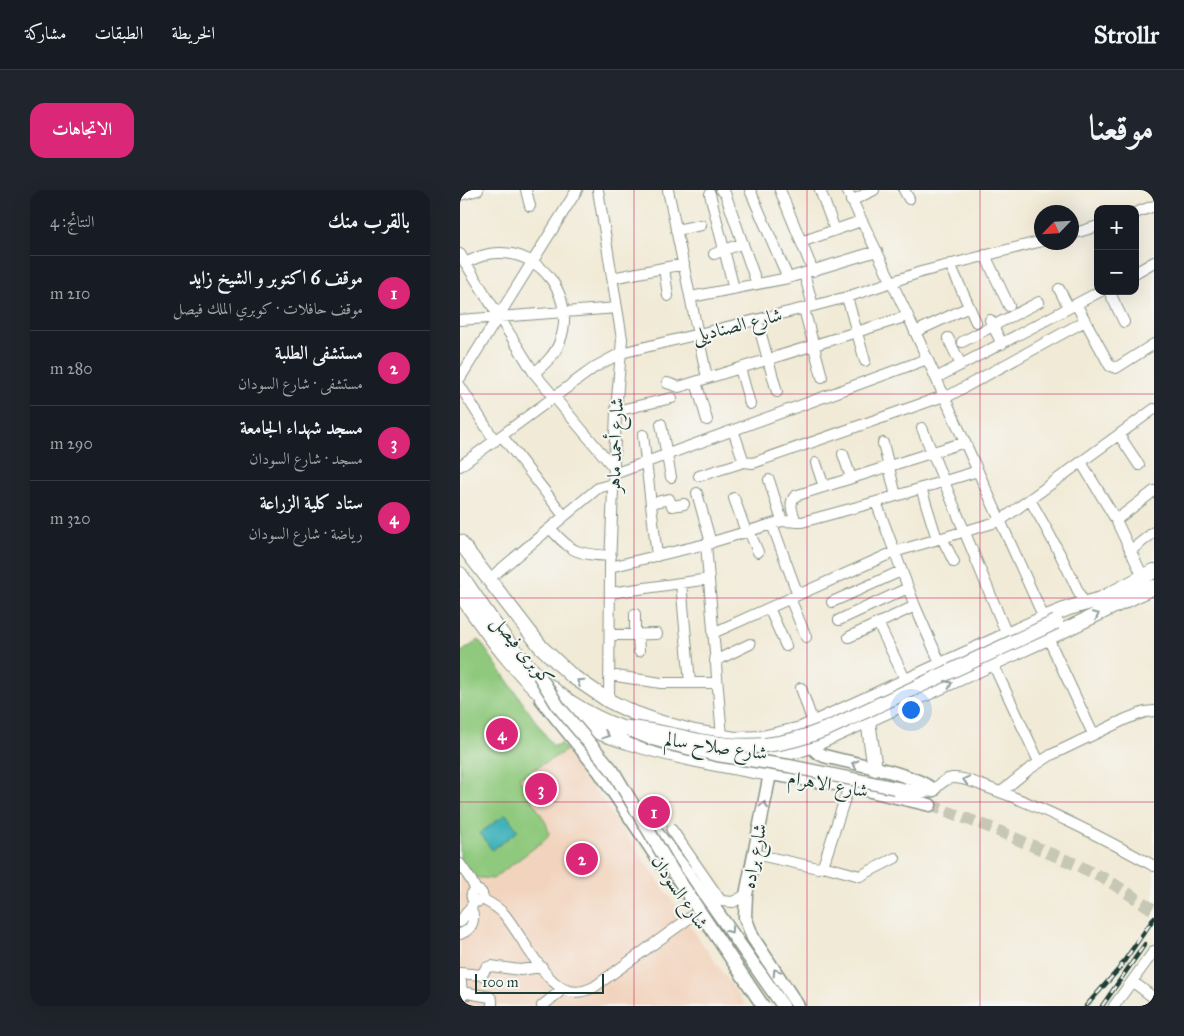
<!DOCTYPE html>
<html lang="ar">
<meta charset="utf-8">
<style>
:root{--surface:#171b24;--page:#20242c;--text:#f1f3f6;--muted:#9ea1a6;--line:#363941;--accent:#db2777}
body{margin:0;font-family:"IM FELL Great Primer",Amiri,serif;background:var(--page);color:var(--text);direction:rtl}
.controls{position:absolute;right:15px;top:15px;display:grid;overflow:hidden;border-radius:10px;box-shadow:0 5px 20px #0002}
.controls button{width:45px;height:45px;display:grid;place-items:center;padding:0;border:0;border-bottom:1px solid var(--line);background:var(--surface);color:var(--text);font:25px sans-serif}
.compass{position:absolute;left:574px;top:15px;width:45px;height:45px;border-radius:50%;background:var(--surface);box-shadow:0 5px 20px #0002;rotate:245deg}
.scale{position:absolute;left:15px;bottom:12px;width:129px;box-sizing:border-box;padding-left:5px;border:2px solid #1f3d34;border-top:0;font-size:14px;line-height:18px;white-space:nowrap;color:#1f3d34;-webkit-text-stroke:4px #f6f6f2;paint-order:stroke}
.you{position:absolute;left:450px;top:519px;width:18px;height:18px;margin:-12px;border:4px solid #fff;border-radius:50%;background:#1a73e8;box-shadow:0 0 0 8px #1a73e833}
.badge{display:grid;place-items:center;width:32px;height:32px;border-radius:50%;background:var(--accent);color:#fff;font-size:16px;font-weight:700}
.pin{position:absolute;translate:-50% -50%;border:2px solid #fff;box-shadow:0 1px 5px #0006}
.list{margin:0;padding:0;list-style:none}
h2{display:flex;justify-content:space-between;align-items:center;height:65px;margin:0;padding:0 20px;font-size:21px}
h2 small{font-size:16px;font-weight:400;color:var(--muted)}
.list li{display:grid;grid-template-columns:32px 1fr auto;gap:15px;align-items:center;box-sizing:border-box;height:75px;padding:0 20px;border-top:1px solid var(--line)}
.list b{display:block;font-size:19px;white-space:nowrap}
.list p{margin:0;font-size:16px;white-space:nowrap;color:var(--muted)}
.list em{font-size:16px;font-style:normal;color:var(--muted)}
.map{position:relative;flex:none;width:694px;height:816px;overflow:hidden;direction:ltr;border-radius:15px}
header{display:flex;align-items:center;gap:30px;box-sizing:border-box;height:70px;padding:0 25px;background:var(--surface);border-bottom:1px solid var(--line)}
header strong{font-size:24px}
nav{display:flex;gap:28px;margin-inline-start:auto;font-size:18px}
.intro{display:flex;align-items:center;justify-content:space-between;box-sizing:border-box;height:120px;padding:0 30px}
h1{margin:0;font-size:35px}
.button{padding:12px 22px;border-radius:15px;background:var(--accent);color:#fff;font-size:18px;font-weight:700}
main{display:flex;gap:30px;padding:0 30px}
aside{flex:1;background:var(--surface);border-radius:15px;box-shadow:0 5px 20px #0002}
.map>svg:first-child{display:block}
.built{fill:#f2d4be}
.green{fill:#8fc97d;stroke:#578358}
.water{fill:#43b3bb;stroke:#317878}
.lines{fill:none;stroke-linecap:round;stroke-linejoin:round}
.major-tunnel{stroke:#c7c7b6;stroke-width:12;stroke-dasharray:12 6;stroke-linecap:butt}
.minor-casing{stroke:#889485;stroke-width:12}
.major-casing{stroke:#889485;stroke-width:15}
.highway-casing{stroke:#889485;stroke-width:16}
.minor{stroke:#fff;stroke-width:10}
.major{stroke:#fff;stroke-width:12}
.highway{stroke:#fff;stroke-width:14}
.rail-casing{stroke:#1f3d34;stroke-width:4.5}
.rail{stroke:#f6f6f2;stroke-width:2.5;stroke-dasharray:8;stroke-linecap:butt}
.major-bridge-casing{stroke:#889485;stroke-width:15;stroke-linecap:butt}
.highway-bridge-casing{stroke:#889485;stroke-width:16;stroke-linecap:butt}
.major-bridge{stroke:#fff;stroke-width:12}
.highway-bridge{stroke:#fff;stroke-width:14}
.oneway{stroke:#8f9e9a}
.grid{fill:none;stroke:#c2185b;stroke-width:1;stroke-opacity:0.55}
.labels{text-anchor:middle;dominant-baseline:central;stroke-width:4;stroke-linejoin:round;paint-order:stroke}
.street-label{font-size:19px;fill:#1f3d34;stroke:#f6f6f2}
</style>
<header>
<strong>Strollr</strong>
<nav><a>الخريطة</a><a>الطبقات</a><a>مشاركة</a></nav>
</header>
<div class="intro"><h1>موقعنا</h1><a class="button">الاتجاهات</a></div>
<main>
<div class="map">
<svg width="694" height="816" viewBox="0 0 694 816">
<rect width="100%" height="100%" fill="#f6f6f2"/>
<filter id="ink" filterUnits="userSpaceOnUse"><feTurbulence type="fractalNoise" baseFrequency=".02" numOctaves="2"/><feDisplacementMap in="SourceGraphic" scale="10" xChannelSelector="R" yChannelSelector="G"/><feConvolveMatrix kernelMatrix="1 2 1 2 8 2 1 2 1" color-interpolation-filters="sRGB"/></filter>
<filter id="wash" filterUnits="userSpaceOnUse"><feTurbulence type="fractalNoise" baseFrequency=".0096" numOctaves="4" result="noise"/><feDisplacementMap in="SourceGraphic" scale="20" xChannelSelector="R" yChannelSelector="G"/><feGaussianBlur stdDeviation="1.12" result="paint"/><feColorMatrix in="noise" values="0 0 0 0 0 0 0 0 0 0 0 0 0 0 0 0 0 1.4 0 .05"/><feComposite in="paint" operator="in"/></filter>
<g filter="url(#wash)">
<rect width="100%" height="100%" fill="#f1ead6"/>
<path class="built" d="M19 450 93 556 101 554 107 560 286 816H0V463Z"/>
<path class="green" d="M19 450 93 556 101 554 107 560 59 588 86 633 89 643 86 649 33 689 10 687 0 672V463Z"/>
<path class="water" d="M46 624 58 641 32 660 20 643Z"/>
</g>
<g filter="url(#ink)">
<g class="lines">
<path class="major-tunnel" d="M470 615 529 637 617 675 649 691 694 720"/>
<g class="minor-casing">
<path id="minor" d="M66 0 70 16
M138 0 162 149 156 221 150 377 149 511
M208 0 247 188
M261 0 265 3 297 94
M290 0 328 88
M320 0 353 81
M360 0 375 40
M387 0 448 126 584 428
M444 0 449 9
M250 4 274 99
M0 5 18 0
M391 11 414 0
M675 23 694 16
M216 40 241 35
M612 44 638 36
M341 52 401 31
M0 64 74 183 154 278
M254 64 283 53
M525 65 549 116
M5 73C16 68 26 63 38 63 83 61 116 109 100 151 95 165 85 174 74 183
M490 74 516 132
M204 78 208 106
M344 83 353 116
M675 83 694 72
M152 88 224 74
M599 99 609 118
M649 101 664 132
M231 107 328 88 417 61
M387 107 405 171
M616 114 650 176 656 178 694 154
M344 119 362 187
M0 130 157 118
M297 130 317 202
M530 130 542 154
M455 142 509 117
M488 148 501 175
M502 152 579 112
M280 178 290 214
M0 188 117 0
M476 188 641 101
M236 192 247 230
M207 193 219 197 448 126
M0 196 35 251
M485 208 625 131
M156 221 212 208
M201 234 211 287
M462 238 547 445
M273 240 284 272
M183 245 197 366
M659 245 679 275
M42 246 104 326
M423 253 436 306
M383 264 391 288
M621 272 656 330 683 387
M356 273 364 297
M0 276 135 177 161 163 353 116 387 107 461 82 582 51
M154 284 467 169
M239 286 284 272 293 273 484 206
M309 290 322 331
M461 298 477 349
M237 303 251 353
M274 308 286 342
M570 310C590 344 608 378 624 414
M416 312 455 416 481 475
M192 313 209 309 212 316 224 314
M656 330 694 301
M336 332C333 323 328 314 335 306L505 252
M312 334 338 405
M90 338C112 363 117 364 151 366
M289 341 298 362
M482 348 494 372
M246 354 262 547
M670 361 694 342
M150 377 246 354 322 331 342 332 416 312 518 281
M29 389 138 298 153 294
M221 393 230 493
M150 403 249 389
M330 408 346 447
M372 412 441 381
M309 418 326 456
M175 424V444
M379 430 448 398
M418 433 446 491
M253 443 434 362 540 331 694 219
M178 444 179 461
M150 445 197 444
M389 447 455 416
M588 448 633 544
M255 471 290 454
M533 474 579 572
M150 485 201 493H257
M341 498 353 533
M474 600C479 595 484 589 492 588 504 587 518 594 529 598 586 618 641 647 694 676
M541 602 568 580 591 565 666 529 685 522 694 521
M212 640 261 711 273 712 286 705
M294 664 358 678 363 676 389 596
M0 674 11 690 16 700
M363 676 400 686 435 668
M11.5 706a5.5 5.5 0 1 1 11 0a5.5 5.5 0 1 1-11 0Z
M22 709C30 713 38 717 44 724 60 743 82 789 104 799 114 804 124 802 134 797L235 724
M0 732 13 714
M0 744C12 740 16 730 11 719
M0 783 22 785 26 778 31 776 60 780 82 777
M0 784 2 802 0 812
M672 791 694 808
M2 802 30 807 32 810V816
M82 816 103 799
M654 816 694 761"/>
</g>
<g class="major-casing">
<path id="major" d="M81 509 139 581 206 681
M351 556 357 562 364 566C394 574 450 582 474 600
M436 598 456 602 474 600
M187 630 253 716 323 816
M338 816 293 748 285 727 286 705 310 584 389 596 470 615"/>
</g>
<g class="highway-casing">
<path id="highway" d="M0 352 81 457 112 486 149 511 174 523 202 533 234 542 275 549 302 548 341 539 584 428 609 418 641 409 694 381
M0 384C50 457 85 516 177 543
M0 404C31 449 64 495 109 527 126 539 148 546 168 552 214 567 262 575 310 584
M405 523 408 531 415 579
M286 565C309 568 330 564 351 556L588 448 694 397"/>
</g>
<use href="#minor" class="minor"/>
<use href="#major" class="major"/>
<use href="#highway" class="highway"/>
<g class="rail-casing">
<path id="rail" d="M626 816 658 780 694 728
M642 816 685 754"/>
</g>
<use href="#rail" class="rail"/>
<g class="major-bridge-casing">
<path id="major-bridge" d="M79 485 98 516 153 581 212 680 303 816
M172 541 189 548 214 555 257 565 329 576 436 598"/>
</g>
<g class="highway-bridge-casing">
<path id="highway-bridge" d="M167 538C192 539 215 546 239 551 289 560 322 557 369 538L596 432"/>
</g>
<use href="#major-bridge" class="major-bridge"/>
<use href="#highway-bridge" class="highway-bridge"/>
</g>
<defs><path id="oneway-chevron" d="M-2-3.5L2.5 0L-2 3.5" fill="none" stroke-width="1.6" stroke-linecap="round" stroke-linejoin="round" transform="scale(1.25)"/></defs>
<g class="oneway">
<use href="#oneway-chevron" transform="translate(636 425) rotate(-26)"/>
<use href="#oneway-chevron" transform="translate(120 492) rotate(-147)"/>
<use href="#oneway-chevron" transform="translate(489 494) rotate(-25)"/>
<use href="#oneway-chevron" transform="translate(146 545) rotate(20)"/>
<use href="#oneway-chevron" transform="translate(395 574) rotate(-166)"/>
<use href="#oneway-chevron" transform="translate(506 590) rotate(-164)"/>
<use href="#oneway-chevron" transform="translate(304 615) rotate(-79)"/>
<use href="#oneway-chevron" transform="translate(270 740) rotate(55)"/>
<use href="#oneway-chevron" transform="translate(316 782) rotate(-123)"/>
</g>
</g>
<path class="grid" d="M174 0V816M347 0V816M520 0V816M0 204H694M0 408H694M0 612H694"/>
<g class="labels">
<g class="street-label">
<text transform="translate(277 135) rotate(-14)">شارع الصناديلى</text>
<text transform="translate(155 255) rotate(-88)">شارع أحمد ماهر</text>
<text transform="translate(63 460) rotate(50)">كوبرى فيصل</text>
<text transform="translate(256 556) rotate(8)">شارع صلاح سالم</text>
<text transform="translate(368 594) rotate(10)">شارع الاهرام</text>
<text transform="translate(294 666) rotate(-79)">شارع براده</text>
<text transform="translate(220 702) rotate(56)">شارع السودان</text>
</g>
</g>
</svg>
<div class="controls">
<button>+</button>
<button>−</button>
</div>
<svg class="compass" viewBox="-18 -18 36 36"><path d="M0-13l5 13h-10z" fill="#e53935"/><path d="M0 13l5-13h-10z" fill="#9ea1a6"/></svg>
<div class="scale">100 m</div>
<div class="you"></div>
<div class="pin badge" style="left:194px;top:622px">1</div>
<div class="pin badge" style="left:122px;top:669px">2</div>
<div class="pin badge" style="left:81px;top:599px">3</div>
<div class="pin badge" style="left:42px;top:544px">4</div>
</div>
<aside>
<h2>بالقرب منك<small>النتائج: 4</small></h2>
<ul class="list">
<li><span class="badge">1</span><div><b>موقف 6 اكتوبر و الشيخ زايد</b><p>موقف حافلات · كوبري الملك فيصل</p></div><em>210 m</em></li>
<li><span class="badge">2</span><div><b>مستشفى الطلبة</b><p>مستشفى · شارع السودان</p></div><em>280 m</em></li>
<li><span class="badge">3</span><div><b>مسجد شهداء الجامعة</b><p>مسجد · شارع السودان</p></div><em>290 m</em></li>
<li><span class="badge">4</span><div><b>ستاد كلية الزراعة</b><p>رياضة · شارع السودان</p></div><em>320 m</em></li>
</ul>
</aside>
</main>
